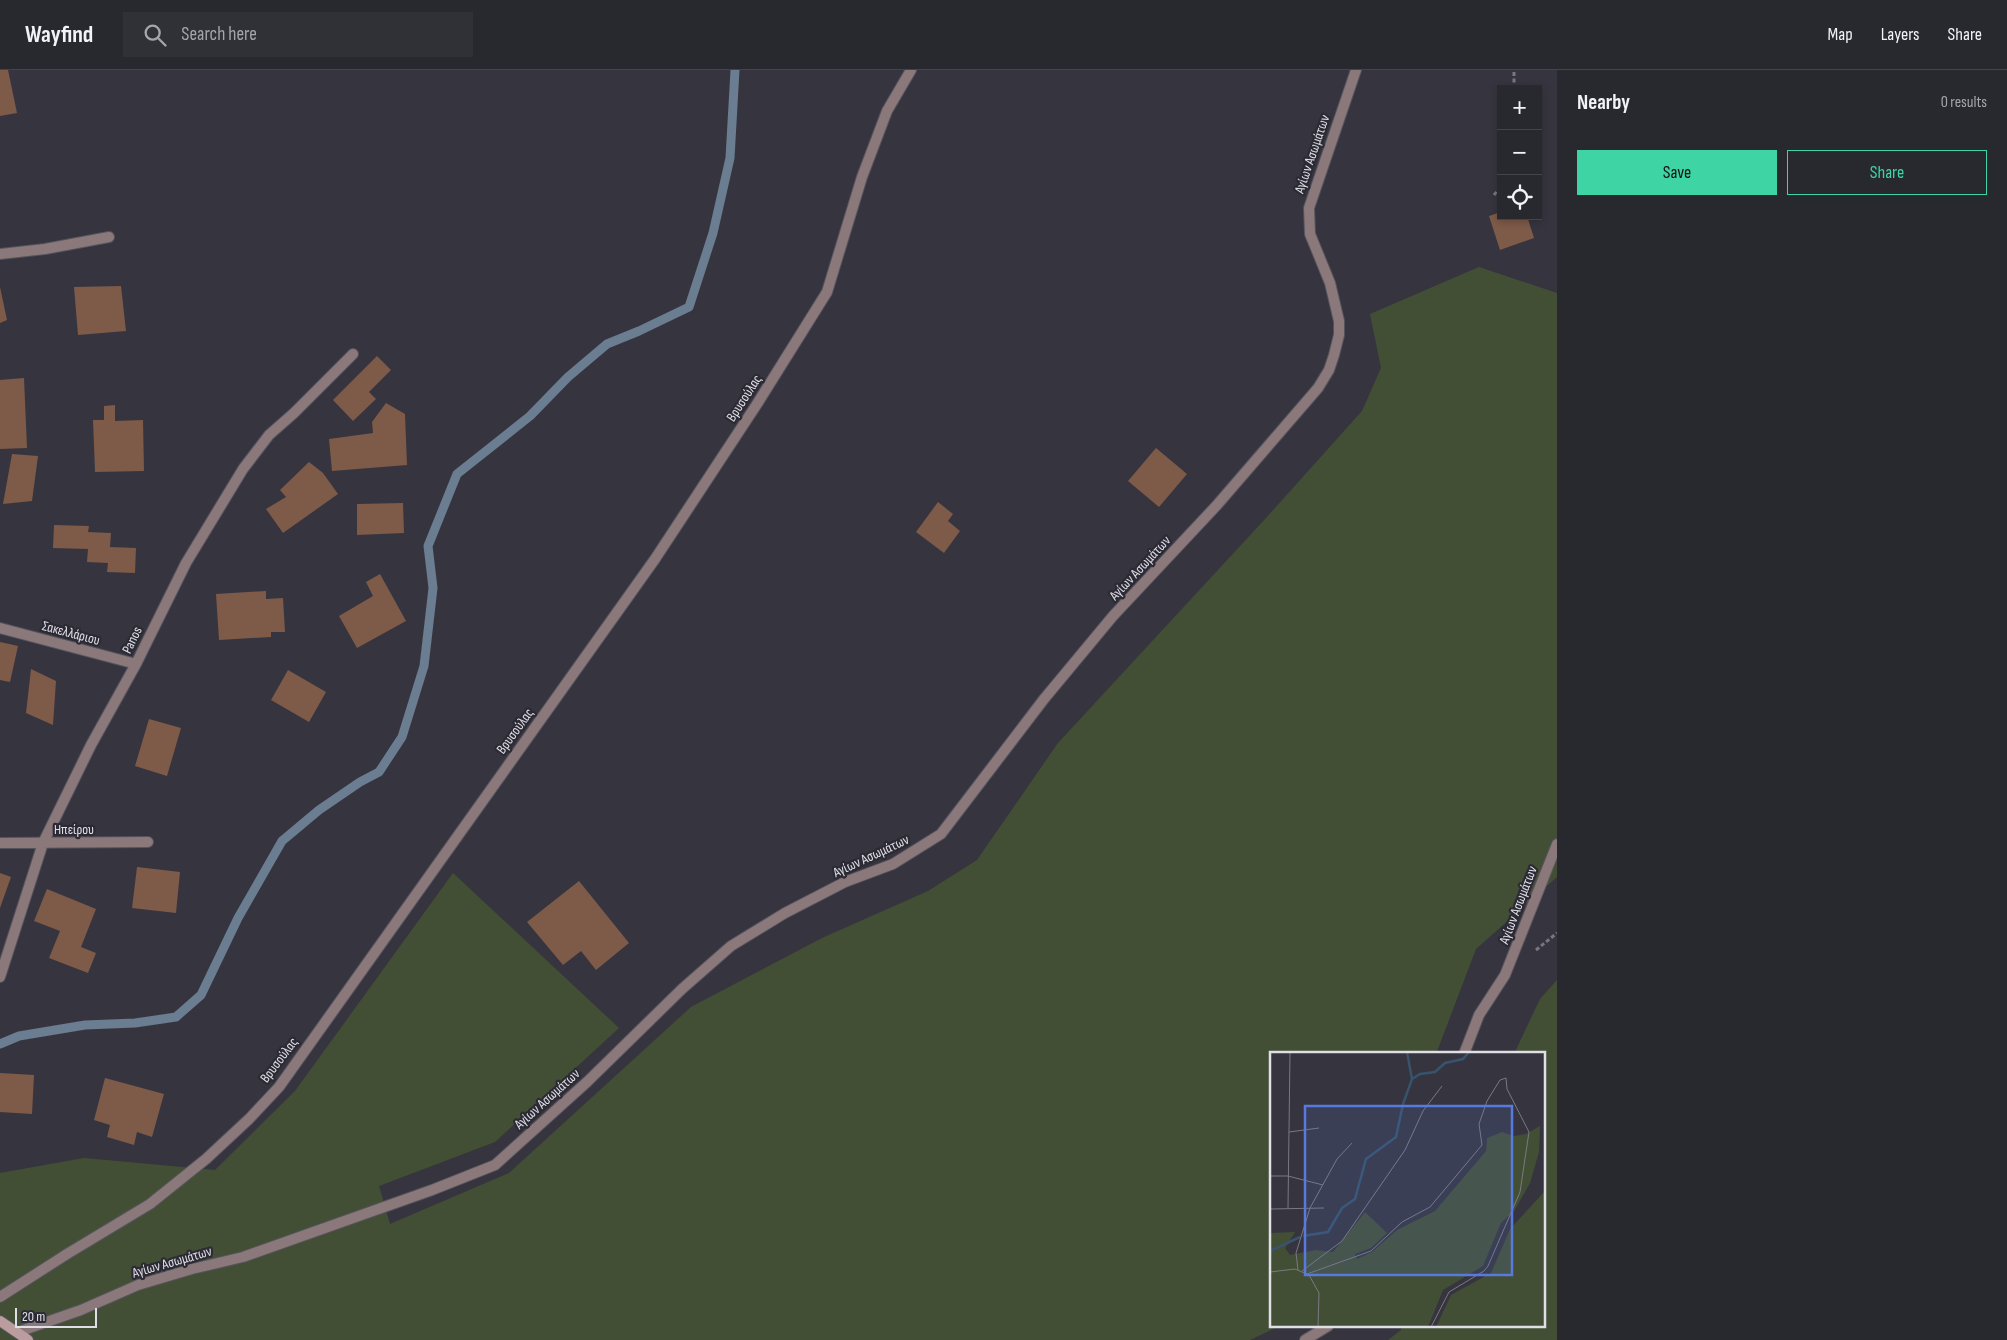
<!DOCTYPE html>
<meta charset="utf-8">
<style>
:root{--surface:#28282f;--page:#303037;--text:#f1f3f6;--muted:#a5a6aa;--line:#44444b;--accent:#3ed4a3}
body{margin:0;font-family:"Sofia Sans Condensed",sans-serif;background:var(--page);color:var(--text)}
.controls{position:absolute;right:15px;top:15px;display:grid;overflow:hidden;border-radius:0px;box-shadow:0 2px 8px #0003}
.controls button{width:45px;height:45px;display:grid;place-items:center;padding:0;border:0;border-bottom:1px solid var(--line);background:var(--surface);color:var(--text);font:25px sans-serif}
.scale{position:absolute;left:15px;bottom:12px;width:82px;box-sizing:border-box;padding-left:5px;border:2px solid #e0dfe6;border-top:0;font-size:14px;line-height:18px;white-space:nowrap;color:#e0dfe6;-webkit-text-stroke:4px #2c2b35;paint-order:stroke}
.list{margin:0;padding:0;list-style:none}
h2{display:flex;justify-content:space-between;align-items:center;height:65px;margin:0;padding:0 20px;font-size:21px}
h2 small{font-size:16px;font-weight:400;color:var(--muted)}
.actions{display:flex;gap:10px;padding:15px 20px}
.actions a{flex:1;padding:11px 0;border:1px solid var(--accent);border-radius:0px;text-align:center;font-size:18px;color:var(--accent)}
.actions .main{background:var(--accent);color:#111}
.icon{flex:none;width:28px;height:28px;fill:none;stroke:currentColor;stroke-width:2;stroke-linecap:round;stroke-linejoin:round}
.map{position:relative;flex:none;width:1557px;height:1270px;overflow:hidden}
header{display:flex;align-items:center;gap:30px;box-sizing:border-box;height:70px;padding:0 25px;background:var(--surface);border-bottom:1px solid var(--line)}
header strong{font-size:24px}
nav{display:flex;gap:28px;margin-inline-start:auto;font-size:18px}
.search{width:350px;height:45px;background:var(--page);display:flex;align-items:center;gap:12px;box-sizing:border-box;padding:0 18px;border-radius:0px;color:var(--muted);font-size:19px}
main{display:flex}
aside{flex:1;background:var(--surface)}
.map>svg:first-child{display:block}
.green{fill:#434f35}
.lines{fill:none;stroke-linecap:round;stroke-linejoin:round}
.stream{stroke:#6a7d91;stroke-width:9}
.building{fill:#7e5a49}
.street-casing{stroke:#55545d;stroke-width:12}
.secondary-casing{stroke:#55545d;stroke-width:12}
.path{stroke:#78777f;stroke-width:3;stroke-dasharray:4 2.5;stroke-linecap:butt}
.street{stroke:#8b787a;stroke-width:10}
.secondary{stroke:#bb9c9f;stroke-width:10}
.labels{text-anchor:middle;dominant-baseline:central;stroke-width:4.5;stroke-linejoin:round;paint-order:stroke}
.street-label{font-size:14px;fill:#e0dfe6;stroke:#2c2b35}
.inset-river{fill:none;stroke:#37536d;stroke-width:2.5}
.inset-road{fill:none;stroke:#7a7982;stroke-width:1}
.view{fill:#587adc;fill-opacity:0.15;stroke:#587adc;stroke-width:2.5}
.inset-edge{fill:none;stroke:#e0dfe6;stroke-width:2.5}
</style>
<header>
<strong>Wayfind</strong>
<div class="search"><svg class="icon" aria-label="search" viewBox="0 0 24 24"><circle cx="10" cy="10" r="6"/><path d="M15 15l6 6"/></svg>Search here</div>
<nav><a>Map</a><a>Layers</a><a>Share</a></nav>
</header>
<main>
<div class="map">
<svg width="1557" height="1270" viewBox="0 0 1557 1270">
<rect width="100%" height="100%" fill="#36353f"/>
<path class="green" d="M1479 197 1557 223V807L1476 879 1436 984H1271V1256H1279L1250 1270H0V1103L84 1088 215 1100 295 1021 453 803 619 958 495 1072 379 1116 390 1154 509 1103 691 937 822 868 928 821 977 790 1058 673 1266 448 1362 341 1381 298 1370 244Z
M1557 910V1270H1388L1401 1260 1402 1256H1543V984H1514L1540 929Z"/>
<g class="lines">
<path class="stream" d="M0 974 19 966 85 955 135 953 176 947 201 925 238 848 282 771 319 740 360 712 379 702 402 667 424 596 433 518 428 476 457 404 530 346 568 307 607 274 639 261 689 237 713 163 730 88 735 0"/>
</g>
<path class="building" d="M0 0H8L17 43 0 46Z
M1501 142V146H1527L1534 168 1500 180 1489 146Z
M121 216 126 261 78 265 74 217Z
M0 217 7 250 0 253Z
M377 286 391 300 369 322 376 329 353 351 333 330Z
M24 308 27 378 0 379V310Z
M386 333 405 344 407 395 332 401 329 369 373 363 372 352Z
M115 335V351L143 350 144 401 95 402 93 350H104V336Z
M1156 378 1187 404 1159 437 1128 411Z
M12 384 38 386 32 431 3 434Z
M309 392 323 403 338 424 283 463 266 439 286 427 280 420Z
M938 432 953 444 948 451 960 461 944 483 916 462Z
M403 433 404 463 357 465V434Z
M54 455 89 456 88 462 111 463 110 477 136 478 135 503 107 502 108 493 87 492 88 479 53 478Z
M380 504 406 551 357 578 339 546 373 526 366 512Z
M266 521V529L283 528 285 562H271V567L219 570 216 524Z
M0 572 18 576 10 612 0 610Z
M31 599 56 611 53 655 26 643Z
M288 600 326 622 309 652 271 630Z
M149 649 181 658 167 706 135 696Z
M137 797 180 802 176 843 132 838Z
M0 803 11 807 0 838Z
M579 811 629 873 596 900 581 881 563 895 527 852Z
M47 819 96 839 81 877 96 883 88 903 49 888 60 861 34 851Z
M0 1003 34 1005 32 1044 0 1042Z
M105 1008 164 1024 152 1067 137 1062 134 1075 107 1067 110 1055 94 1050Z"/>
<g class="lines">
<g class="street-casing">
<path id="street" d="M0 184 45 179 109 167
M0 558 136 594
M0 773 148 772
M0 907 43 773 91 675 136 594 186 493 243 399 269 365 294 343 353 284
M1464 984 1479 945 1505 905 1557 774
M0 1227 67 1184 150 1134 206 1089 249 1049 279 1017 655 489 757 334 827 222 862 107 887 41 911 0
M18 1262 81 1240 138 1215 192 1199 243 1187 432 1120 495 1095 587 1012 682 919 731 876 785 843 845 812 893 794 941 764 1044 629 1113 546 1217 435 1318 318 1329 300 1334 285 1339 265V251L1330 213 1310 164 1309 138 1356 0
M1305 1270 1328 1256"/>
</g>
<g class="secondary-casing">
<path id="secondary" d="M0 1251 28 1270"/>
</g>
<path class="path" d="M1514 19V0
M1494 125 1501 116
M1536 880 1557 863"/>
<use href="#street" class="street"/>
<use href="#secondary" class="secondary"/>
</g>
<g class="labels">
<g class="street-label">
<text transform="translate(1312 84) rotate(-71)">Αγίων Ασωμάτων</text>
<text transform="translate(744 328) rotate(-57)">Βρυσούλας</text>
<text transform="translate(1140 498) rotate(-47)">Αγίων Ασωμάτων</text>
<text transform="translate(71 563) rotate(15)">Σακελλάριου</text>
<text transform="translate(132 570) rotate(-64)">Panos</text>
<text transform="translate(515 661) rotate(-54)">Βρυσούλας</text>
<text x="74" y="759">Ηπείρου</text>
<text transform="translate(871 786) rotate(-25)">Αγίων Ασωμάτων</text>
<text transform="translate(1518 835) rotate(-69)">Αγίων Ασωμάτων</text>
<text transform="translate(279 990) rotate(-53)">Βρυσούλας</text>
<text transform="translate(547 1029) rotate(-42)">Αγίων Ασωμάτων</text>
<text transform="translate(172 1192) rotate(-16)">Αγίων Ασωμάτων</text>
</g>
</g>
<g transform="translate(1270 982)">
<rect width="275" height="275" fill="#36353f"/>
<path d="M270 74 269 100 260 131 244 159 231 171 213 214 173 238 158 275H0V181L25 180 15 196 20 203 46 198 63 200 95 160 117 181 101 196 85 202 87 207 102 200 127 178 165 159 216 99 217 86 232 80 244 84 256 82ZM275 139V275H166L181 243 221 221 240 177Z" fill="#434f35"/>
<path class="inset-river" d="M137 0 142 27M33 184 58 180 72 156 85 147 96 107 126 85 133 52 142 27 150 22 165 20 175 11 193 7 199 0M0 199 30 185"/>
<path class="inset-road" d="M19 80 49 76M0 124H18L53 133M18 156 20 0M0 157 54 156M28 218 26 201 40 156 67 107 82 91M32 219 72 189 135 98 153 59 172 34M0 220 25 217 39 223 49 241 48 275M37 222 101 199 132 170 160 155 212 93 209 72 217 49 230 28 236 26 237 37 259 80 250 140 218 214 214 219 179 240 161 275"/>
<path class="view" d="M35 54H242V223H35Z"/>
<rect width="275" height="275" class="inset-edge"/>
</g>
</svg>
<div class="controls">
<button>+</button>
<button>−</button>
<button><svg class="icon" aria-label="locate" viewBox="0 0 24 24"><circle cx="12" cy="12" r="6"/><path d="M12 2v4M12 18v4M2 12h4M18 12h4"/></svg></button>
</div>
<div class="scale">20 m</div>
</div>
<aside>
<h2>Nearby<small>0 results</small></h2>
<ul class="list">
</ul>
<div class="actions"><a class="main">Save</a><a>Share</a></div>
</aside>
</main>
